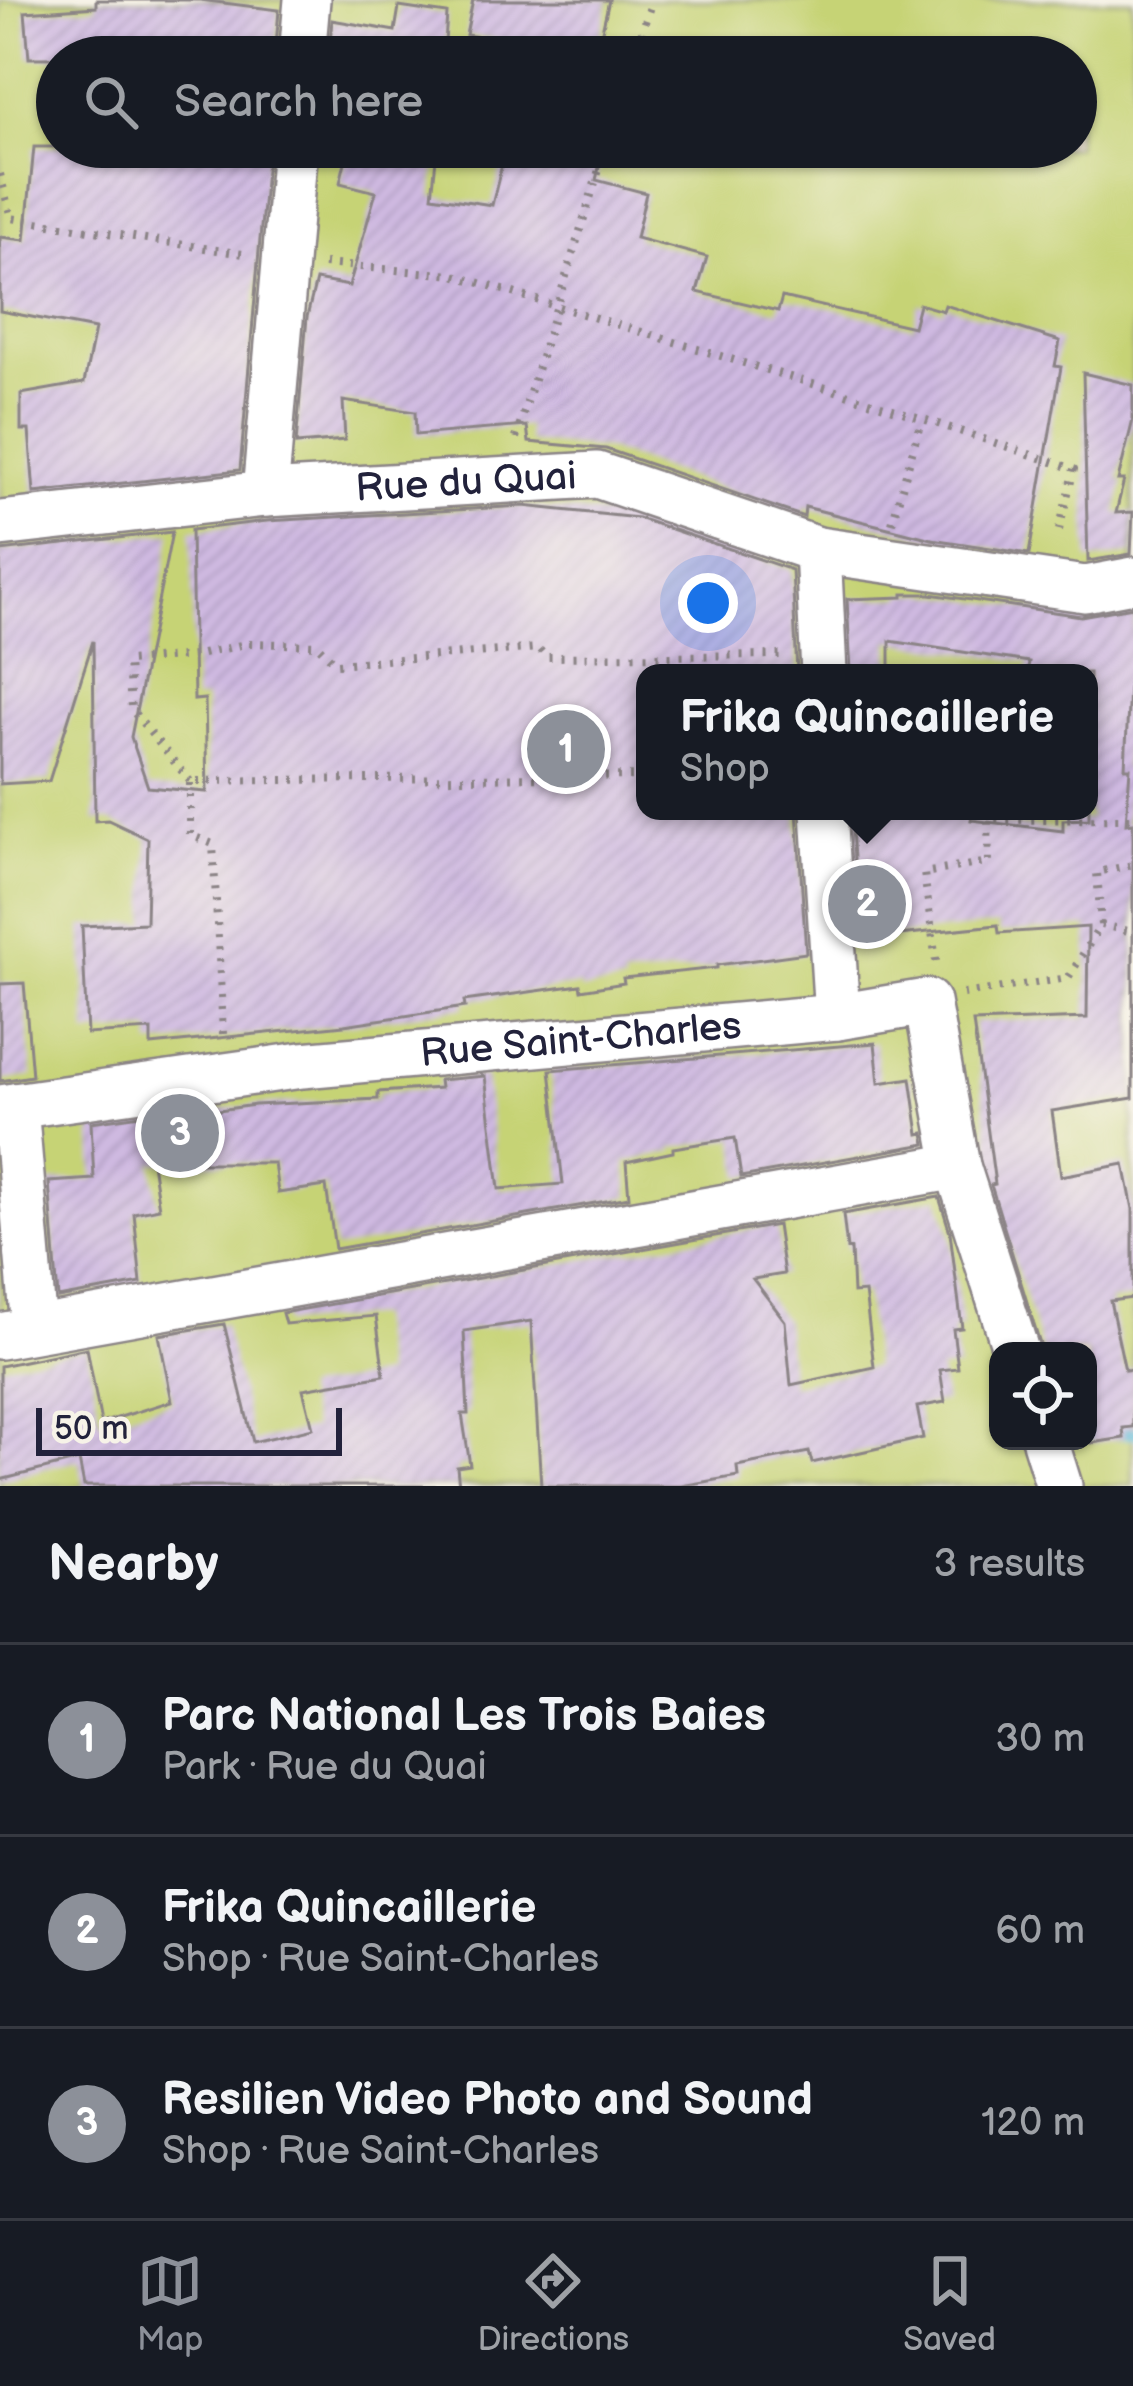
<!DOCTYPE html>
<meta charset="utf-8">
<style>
:root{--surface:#171b24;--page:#242831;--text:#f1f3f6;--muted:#9ea1a6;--line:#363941;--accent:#8c9099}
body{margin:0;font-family:"Balsamiq Sans",sans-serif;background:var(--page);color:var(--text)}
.controls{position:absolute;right:36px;bottom:36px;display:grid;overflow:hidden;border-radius:24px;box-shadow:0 3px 9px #0004}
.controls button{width:108px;height:108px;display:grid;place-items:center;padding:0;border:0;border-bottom:3px solid var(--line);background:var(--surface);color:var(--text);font:60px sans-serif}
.scale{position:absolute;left:36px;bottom:30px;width:306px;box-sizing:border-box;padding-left:12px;border:6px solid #22223b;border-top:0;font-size:33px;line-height:42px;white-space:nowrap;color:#22223b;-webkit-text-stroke:9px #f7f3e8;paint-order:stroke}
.you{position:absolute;left:708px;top:603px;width:42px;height:42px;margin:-30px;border:9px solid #fff;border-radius:50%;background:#1a73e8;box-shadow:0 0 0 18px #1a73e833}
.badge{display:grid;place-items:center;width:78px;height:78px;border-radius:50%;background:var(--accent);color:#fff;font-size:39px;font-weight:700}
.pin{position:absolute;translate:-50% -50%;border:6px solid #fff;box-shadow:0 3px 12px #0006}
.popup{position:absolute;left:636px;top:664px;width:462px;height:156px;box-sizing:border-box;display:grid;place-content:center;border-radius:24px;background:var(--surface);filter:drop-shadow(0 3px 9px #0005);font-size:39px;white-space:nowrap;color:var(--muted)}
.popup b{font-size:45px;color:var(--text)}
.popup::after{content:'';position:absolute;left:50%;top:100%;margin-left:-24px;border:24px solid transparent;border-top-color:var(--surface)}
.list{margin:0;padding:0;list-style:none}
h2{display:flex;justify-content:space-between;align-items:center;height:156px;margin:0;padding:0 48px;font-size:51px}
h2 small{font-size:39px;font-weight:400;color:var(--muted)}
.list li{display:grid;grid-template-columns:78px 1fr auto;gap:36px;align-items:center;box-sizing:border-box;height:192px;padding:0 48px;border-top:3px solid var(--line)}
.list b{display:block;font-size:45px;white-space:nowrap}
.list p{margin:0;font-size:39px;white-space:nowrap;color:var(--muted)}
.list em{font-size:39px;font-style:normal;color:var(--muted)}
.icon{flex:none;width:66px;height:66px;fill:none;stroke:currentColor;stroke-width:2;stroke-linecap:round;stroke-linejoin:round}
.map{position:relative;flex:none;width:1133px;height:1486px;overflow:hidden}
.search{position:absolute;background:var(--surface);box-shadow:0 3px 9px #0004;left:36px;right:36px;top:36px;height:132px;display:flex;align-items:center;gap:30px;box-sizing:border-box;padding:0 42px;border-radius:66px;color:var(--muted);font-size:45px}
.sheet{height:732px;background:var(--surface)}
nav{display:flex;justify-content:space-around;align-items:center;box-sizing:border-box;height:168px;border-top:3px solid var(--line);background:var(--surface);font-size:33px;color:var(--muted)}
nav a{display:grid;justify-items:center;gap:6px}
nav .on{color:var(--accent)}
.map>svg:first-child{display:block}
.park{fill:#c6d375;stroke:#747a58;stroke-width:3;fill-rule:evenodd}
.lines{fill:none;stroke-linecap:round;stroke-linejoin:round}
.stream{stroke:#5cb9da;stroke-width:12}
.building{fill:url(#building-hatch)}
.minor-casing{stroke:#8b8486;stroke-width:50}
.path{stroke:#8b8486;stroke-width:8;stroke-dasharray:3 9;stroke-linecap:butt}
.minor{stroke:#fff;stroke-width:45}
.labels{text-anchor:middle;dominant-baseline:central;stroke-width:9;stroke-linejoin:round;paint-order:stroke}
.street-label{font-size:39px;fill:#22223b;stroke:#f7f3e8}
</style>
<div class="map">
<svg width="1133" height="1486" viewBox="0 0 1133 1486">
<defs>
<pattern id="building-hatch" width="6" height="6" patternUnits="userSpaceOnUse" patternTransform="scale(3)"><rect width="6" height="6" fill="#cfb9e1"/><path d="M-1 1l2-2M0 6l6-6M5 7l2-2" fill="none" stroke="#b19fc2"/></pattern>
</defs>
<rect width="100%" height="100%" fill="#f7f3e8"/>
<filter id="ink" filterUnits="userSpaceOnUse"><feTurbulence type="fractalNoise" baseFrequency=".00833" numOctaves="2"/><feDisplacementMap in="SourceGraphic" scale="24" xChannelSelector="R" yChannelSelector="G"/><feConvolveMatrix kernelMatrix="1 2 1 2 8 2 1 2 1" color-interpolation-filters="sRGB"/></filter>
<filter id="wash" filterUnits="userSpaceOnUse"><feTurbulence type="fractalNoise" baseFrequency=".004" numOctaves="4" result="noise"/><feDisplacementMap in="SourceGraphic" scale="48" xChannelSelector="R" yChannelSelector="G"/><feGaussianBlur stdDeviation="2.7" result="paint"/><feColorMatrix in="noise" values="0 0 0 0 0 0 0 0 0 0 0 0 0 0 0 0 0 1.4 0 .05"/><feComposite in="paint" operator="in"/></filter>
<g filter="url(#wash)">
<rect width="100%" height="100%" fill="#f4e7d2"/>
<path class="park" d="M0 0H1133V1486H0ZM57 57H1076V147H57ZM645 673H1089V811H645ZM998 1351H1088V1441H998Z"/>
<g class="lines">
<path class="stream" d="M1088 1434 1133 1433"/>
</g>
<g id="blocks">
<path class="building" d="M96 0H200L279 10 275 57 29 58 25 12 96 7Z
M473 0H609L596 57H530L534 45 466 35Z
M399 7 447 14 444 57H354L329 53 332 20 395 31Z
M34 147H268L240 470 34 493 29 430H21V394L84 383 95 329 0 311V237L25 240Z
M519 147H604L596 180 646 193 636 238 707 257 697 292 778 311 782 297 913 327 919 304 943 311 945 305 1060 341 1055 366 1061 367 1029 554 932 539 805 507 804 517 606 449 529 442 527 426 416 435 415 412 343 401 345 440 296 444 307 317 316 280 349 286 376 192 340 183 347 154 436 159 432 196 492 205 503 160 517 164Z
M1083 373 1133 385V420L1118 480H1124L1116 513 1133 512 1131 554 1088 561Z
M523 506 638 518 792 570 797 673H645V811H797L806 953 717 965V968L623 978 624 983 581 990 580 985 464 1001 465 1007 344 1025 151 1045V1030L87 1034 82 926 146 923 148 839 108 820 95 821 93 641 49 781 0 784V551L172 532 131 737 148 787 207 792 205 699 194 700 191 530 267 521Z
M903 594H930L1081 616 1133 607V687L1129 686 1125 768H1130L1126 824 1133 823V1098L1052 1111 1061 1176 1124 1164 1133 1209V1298L1110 1301 1125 1370 1133 1369V1427L1123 1428 1124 1438 1092 1443 1088 1417V1351H1042L991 1185 995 1184 973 1022 1087 1018 1088 927 999 933 998 925 859 939 851 811H938L972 815 971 820 1063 831V820L1089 819V673H1027L1029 662 890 641V673H851L847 599 903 597Z
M24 983 32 1076 0 1081V984Z
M875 1043 879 1083 911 1078 919 1134 924 1133 926 1144 741 1177 735 1138 673 1148V1152L626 1162 629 1197 335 1249 326 1186 278 1193 274 1163H152L159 1208 134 1213 141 1283 58 1298 49 1182 94 1179 91 1122 197 1107V1113L255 1105 378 1099V1092L440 1088 439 1080 485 1076 499 1189 563 1184 550 1070Z
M939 1197 950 1232 962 1328 953 1329 958 1368 940 1370 945 1402 917 1407 923 1438 812 1463 809 1452 737 1466 738 1476 681 1486H541L531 1321 464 1331 468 1414H462L470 1465 457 1467 459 1486H84L79 1460 0 1480V1366L87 1348 101 1423 172 1401 159 1335 224 1324 253 1442 313 1428 303 1389 384 1375 376 1316 285 1324 282 1313 777 1225 784 1274 753 1279 785 1321 791 1385 874 1367 865 1292 853 1293 851 1249H847L843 1214Z"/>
</g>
</g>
<g filter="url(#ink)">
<use href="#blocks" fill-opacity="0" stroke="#8b8486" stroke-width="3"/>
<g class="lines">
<g class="minor-casing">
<g id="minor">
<path d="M302 57 307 0"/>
<path d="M265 494 295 147"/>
<path id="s1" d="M0 524 265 494 597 475 818 550 1085 589 1133 580"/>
<path d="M818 550 824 673"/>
<path d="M824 811 837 1017"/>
<path d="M15 1106 34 1329"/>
<path id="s2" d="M0 1108 302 1065 837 1017 927 1002 957 1166 1016 1351"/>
<path d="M0 1336 957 1166"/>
<path d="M1045 1441 1059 1486"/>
</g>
</g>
<path class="path" d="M634 57 652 0
M0 174 11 218 243 254
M324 264 454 275 869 401 1074 469 1058 534
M516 438 606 147
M892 523 921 421
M190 781 131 709 128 661 194 656 249 643 317 645 336 664 538 648 546 657 781 655
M1101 925 1097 872 1133 865
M936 961 924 873 989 862 988 820 1133 819
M963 994 1068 978 1101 925 1133 932
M223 1034 213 844 190 835V781L645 776"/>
<use href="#minor" class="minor"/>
</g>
</g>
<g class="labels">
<g class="street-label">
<text stroke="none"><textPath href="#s1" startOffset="468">Rue du Quai</textPath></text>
<text stroke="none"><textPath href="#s2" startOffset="585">Rue Saint-Charles</textPath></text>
</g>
</g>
</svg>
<div class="controls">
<button><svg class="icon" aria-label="locate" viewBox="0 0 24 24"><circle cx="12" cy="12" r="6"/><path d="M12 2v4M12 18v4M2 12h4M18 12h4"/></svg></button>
</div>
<div class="scale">50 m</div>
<div class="you"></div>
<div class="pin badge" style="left:566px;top:749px">1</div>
<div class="pin badge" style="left:867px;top:904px">2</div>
<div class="popup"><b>Frika Quincaillerie</b>Shop</div>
<div class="pin badge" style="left:180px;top:1133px">3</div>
<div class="search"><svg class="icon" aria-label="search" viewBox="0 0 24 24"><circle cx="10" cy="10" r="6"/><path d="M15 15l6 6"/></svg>Search here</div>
</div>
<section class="sheet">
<h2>Nearby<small>3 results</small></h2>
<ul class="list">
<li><span class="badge">1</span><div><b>Parc National Les Trois Baies</b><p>Park · Rue du Quai</p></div><em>30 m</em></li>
<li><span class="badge">2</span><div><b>Frika Quincaillerie</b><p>Shop · Rue Saint-Charles</p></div><em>60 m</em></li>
<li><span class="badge">3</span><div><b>Resilien Video Photo and Sound</b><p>Shop · Rue Saint-Charles</p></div><em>120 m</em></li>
</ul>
</section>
<nav>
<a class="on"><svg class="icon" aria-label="map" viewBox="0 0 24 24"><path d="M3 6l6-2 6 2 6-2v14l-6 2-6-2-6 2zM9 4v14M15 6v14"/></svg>Map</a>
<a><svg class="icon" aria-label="directions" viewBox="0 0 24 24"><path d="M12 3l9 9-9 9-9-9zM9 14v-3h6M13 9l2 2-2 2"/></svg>Directions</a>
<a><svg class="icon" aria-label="saved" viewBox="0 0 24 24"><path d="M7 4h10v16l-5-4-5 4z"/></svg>Saved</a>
</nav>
